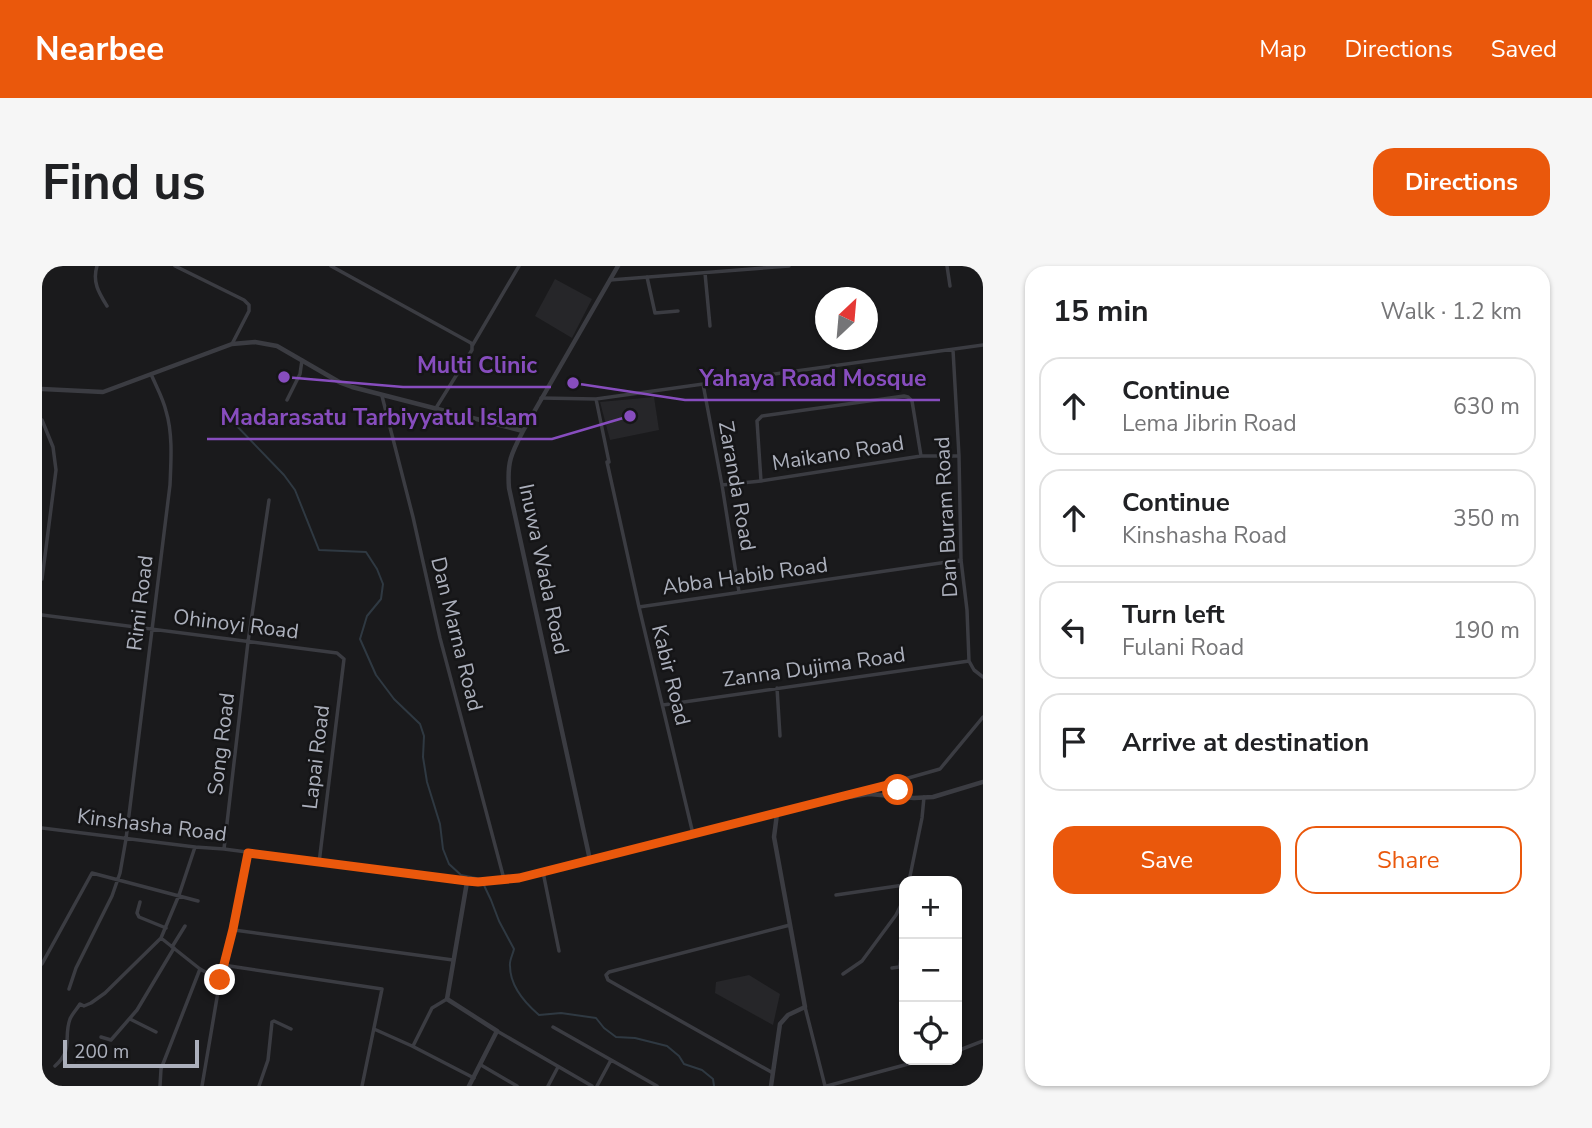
<!DOCTYPE html>
<meta charset="utf-8">
<style>
:root{--surface:#fff;--page:#f6f6f6;--text:#202124;--muted:#757577;--line:#e0e0e0;--accent:#ea580c}
body{margin:0;font-family:"Nunito Sans",sans-serif;background:var(--page);color:var(--text)}
.controls{position:absolute;right:21px;bottom:21px;display:grid;overflow:hidden;border-radius:14px;box-shadow:0 2px 5px #0004}
.controls button{width:63px;height:63px;display:grid;place-items:center;padding:0;border:0;border-bottom:2px solid var(--line);background:var(--surface);color:var(--text);font:35px sans-serif}
.compass{position:absolute;left:773px;top:21px;width:63px;height:63px;border-radius:50%;background:var(--surface);box-shadow:0 2px 5px #0004;rotate:26deg}
.scale{position:absolute;left:21px;bottom:18px;width:136px;box-sizing:border-box;padding-left:7px;border:4px solid #acb0bc;border-top:0;font-size:19px;line-height:24px;white-space:nowrap;color:#acb0bc;-webkit-text-stroke:5px #151517;paint-order:stroke}
.stop{position:absolute;width:21px;height:21px;margin:-16px;border:5px solid #ea580c;border-radius:50%;background:#fff}
.stop.end{background:#ea580c;border-color:#fff;box-shadow:0 2px 7px #0008}
.list{margin:0;padding:0;list-style:none}
h2{display:flex;justify-content:space-between;align-items:center;height:91px;margin:0;padding:0 28px;font-size:30px}
h2 small{font-size:23px;font-weight:400;color:var(--muted)}
.list li{display:grid;grid-template-columns:46px 1fr auto;gap:21px;align-items:center;box-sizing:border-box;height:98px;margin:0 14px 14px;padding:0 14px;border:2px solid var(--line);border-radius:21px}
.list b{display:block;font-size:26px;white-space:nowrap}
.list p{margin:0;font-size:23px;white-space:nowrap;color:var(--muted)}
.list em{font-size:23px;font-style:normal;color:var(--muted)}
.actions{display:flex;gap:14px;padding:21px 28px}
.actions a{flex:1;padding:16px 0;border:2px solid var(--accent);border-radius:21px;text-align:center;font-size:24px;color:var(--accent)}
.actions .main{background:var(--accent);color:#fff}
.icon{flex:none;width:38px;height:38px;fill:none;stroke:currentColor;stroke-width:2;stroke-linecap:round;stroke-linejoin:round}
.map{position:relative;flex:none;width:941px;height:820px;overflow:hidden;border-radius:21px}
header{display:flex;align-items:center;gap:42px;box-sizing:border-box;height:98px;padding:0 35px;background:var(--accent);color:#fff}
header strong{font-size:33px}
nav{display:flex;gap:38px;margin-inline-start:auto;font-size:24px}
.intro{display:flex;align-items:center;justify-content:space-between;box-sizing:border-box;height:168px;padding:0 42px}
h1{margin:0;font-size:49px}
.button{padding:18px 32px;border-radius:21px;background:var(--accent);color:#fff;font-size:24px;font-weight:700}
main{display:flex;gap:42px;padding:0 42px}
aside{flex:1;background:var(--surface);border-radius:21px;box-shadow:0 2px 5px #0004}
.map>svg:first-child{display:block}
.built{fill:#262629}
.lines{fill:none;stroke-linecap:round;stroke-linejoin:round}
.stream{stroke:#2f3942;stroke-width:2}
.minor{stroke:#3b3c42;stroke-width:3.5}
.tertiary{stroke:#3b3c42;stroke-width:4.5}
.route{stroke:#ea580c;stroke-width:9}
.labels{text-anchor:middle;dominant-baseline:central;stroke-width:5;stroke-linejoin:round;paint-order:stroke}
.street-label{font-size:21px;fill:#acb0bc;stroke:#151517}
.leader{fill:none;stroke:#874dbe;stroke-width:2.5}
.callout-dot{fill:#874dbe;stroke:#151517;stroke-width:2.5}
.callout-label{font-size:23px;text-anchor:middle;font-weight:bold;fill:#874dbe;stroke:#151517;stroke-width:5;stroke-linejoin:round;paint-order:stroke}
</style>
<header>
<strong>Nearbee</strong>
<nav><a>Map</a><a>Directions</a><a>Saved</a></nav>
</header>
<div class="intro"><h1>Find us</h1><a class="button">Directions</a></div>
<main>
<div class="map">
<svg width="941" height="820" viewBox="0 0 941 820">
<rect width="100%" height="100%" fill="#1a1a1c"/>
<path class="built" d="M513 13 550 33 530 72 493 50Z
M612 131 617 164 568 174 558 136Z
M707 709 738 728 731 759 673 727 674 716Z"/>
<g class="lines">
<path class="stream" d="M190 155 242 209 253 224 277 284 324 286 335 303 341 318 339 333 325 350 318 373 334 409 352 433 378 458 382 470 381 491 385 516 398 558 401 583 407 598 419 609 439 613 449 634 457 655 472 683C471 688 467 695 468 700 468 721 483 737 497 749L519 747 554 752 562 762 574 771 593 772 625 780 637 790 642 798 660 804 671 813 672 820"/>
<path class="minor" d="M55 0C50 16 57 27 65 40
M133 0 202 34 207 39V45L190 78
M289 0 429 77 430 79
M905 0 908 20
M663 7 668 60
M605 11 613 47 636 45
M568 14 747 0
M911 84 917 190 919 294 925 344 927 395 932 404 941 411
M661 118 680 219 697 326
M340 130 371 251 398 372 462 613
M499 132 554 133 941 79
M554 133 567 196
M245 134 258 108 260 94
M394 142 430 84V80L477 0
M0 154 11 181 14 204 0 313
M565 196 597 341 919 294
M719 215 715 155 720 150 862 130 866 131 870 135 879 190
M680 219 719 215 879 190H917
M597 341 651 568
M0 349 295 387 302 393 277 597
M735 422 738 470
M621 439 927 395
M803 530 898 503 941 451
M0 562 153 581 182 583 425 616
M182 583 206 376 227 234
M501 606 517 685
M867 615 880 552 882 531
M794 629 862 619
M98 636 95 647 97 651 124 662
M192 664 411 694
M119 672 158 703 178 714
M130 681 143 660
M0 698 50 607 156 635
M181 699 340 723 320 820
M850 702 857 701 858 699 862 665
M801 708 820 695 854 649 862 633
M27 723 34 702 70 630 78 607 84 573 128 219C129 195 131 168 124 145 121 132 114 120 109 108
M763 741 783 820
M88 753 114 766
M511 761 615 820
M332 763 370 780 432 812
M455 765 550 820
M59 771 69 774 95 744 132 682
M371 780 390 742 405 733
M915 785 941 775
M439 799 475 820
M13 800C32 783 21 772 28 753 30 748 35 743 38 738L42 740 49 737 63 727 119 672 137 629 153 581
M731 807 566 714 564 709 567 706 748 659
M118 820 119 803 158 703
M160 820 178 714 191 663 206 587
M217 820 226 794 230 756 232 755 249 763
M506 820 516 801
M555 820 569 794
M785 820 881 794"/>
<path class="tertiary" d="M0 123 61 126 190 78 213 76 235 80 299 117 310 121 481 165
M857 516 856 524 861 531
M548 594 467 222C465 196 469 188 481 165L576 0
M427 820 455 765 405 733 425 616H436L476 612 786 534 827 528 872 532 891 531 941 516
M729 820 738 758 746 749 763 741 732 571 735 548"/>
</g>
<g class="lines">
<path class="route" d="M178 714 191 663 206 587 425 615 436 616 477 612 857 516 856 524"/>
</g>
<g class="labels">
<g class="street-label">
<text transform="translate(796 187) rotate(-9)">Maikano Road</text>
<text transform="translate(695 220) rotate(80)">Zaranda Road</text>
<text transform="translate(904 251) rotate(-93)">Dan Buram Road</text>
<text transform="translate(502 303) rotate(78)">Inuwa Wada Road</text>
<text transform="translate(703 310) rotate(-8)">Abba Habib Road</text>
<text transform="translate(98 337) rotate(-83)">Rimi Road</text>
<text transform="translate(194 358) rotate(7)">Ohinoyi Road</text>
<text transform="translate(415 368) rotate(76)">Dan Marna Road</text>
<text transform="translate(772 401) rotate(-8)">Zanna Dujima Road</text>
<text transform="translate(629 409) rotate(76)">Kabir Road</text>
<text transform="translate(179 478) rotate(-83)">Song Road</text>
<text transform="translate(274 491) rotate(-83)">Lapai Road</text>
<text transform="translate(110 559) rotate(7)">Kinshasha Road</text>
</g>
</g>
<path class="leader" d="M242 111L361 121H509M531 117L643 134H898M588 150L510 173H165"/>
<g class="callout-dot">
<circle cx="242" cy="111" r="7"/>
<circle cx="531" cy="117" r="7"/>
<circle cx="588" cy="150" r="7"/>
</g>
<g class="callout-label">
<text x="435" y="107">Multi Clinic</text>
<text x="771" y="120">Yahaya Road Mosque</text>
<text x="337" y="159">Madarasatu Tarbiyyatul Islam</text>
</g>
</svg>
<div class="controls">
<button>+</button>
<button>−</button>
<button><svg class="icon" aria-label="locate" viewBox="0 0 24 24"><circle cx="12" cy="12" r="6"/><path d="M12 2v4M12 18v4M2 12h4M18 12h4"/></svg></button>
</div>
<svg class="compass" viewBox="-18 -18 36 36"><path d="M0-13l5 13h-10z" fill="#e53935"/><path d="M0 13l5-13h-10z" fill="#757577"/></svg>
<div class="scale">200 m</div>
<div class="stop" style="left:856px;top:524px"></div>
<div class="stop end" style="left:178px;top:714px"></div>
</div>
<aside>
<h2>15 min<small>Walk · 1.2 km</small></h2>
<ul class="list">
<li><svg class="icon" aria-label="ahead" viewBox="0 0 24 24"><path d="M12 20V5M6 11l6-6 6 6"/></svg><div><b>Continue</b><p>Lema Jibrin Road</p></div><em>630 m</em></li>
<li><svg class="icon" aria-label="ahead" viewBox="0 0 24 24"><path d="M12 20V5M6 11l6-6 6 6"/></svg><div><b>Continue</b><p>Kinshasha Road</p></div><em>350 m</em></li>
<li><svg class="icon" aria-label="left" viewBox="0 0 24 24"><path d="M17 20v-9H6M10 6l-5 5 5 5"/></svg><div><b>Turn left</b><p>Fulani Road</p></div><em>190 m</em></li>
<li><svg class="icon" aria-label="arrive" viewBox="0 0 24 24"><path d="M6 21V4h12l-3 4 3 4H6"/></svg><div><b>Arrive at destination</b></div></li>
</ul>
<div class="actions"><a class="main">Save</a><a>Share</a></div>
</aside>
</main>
